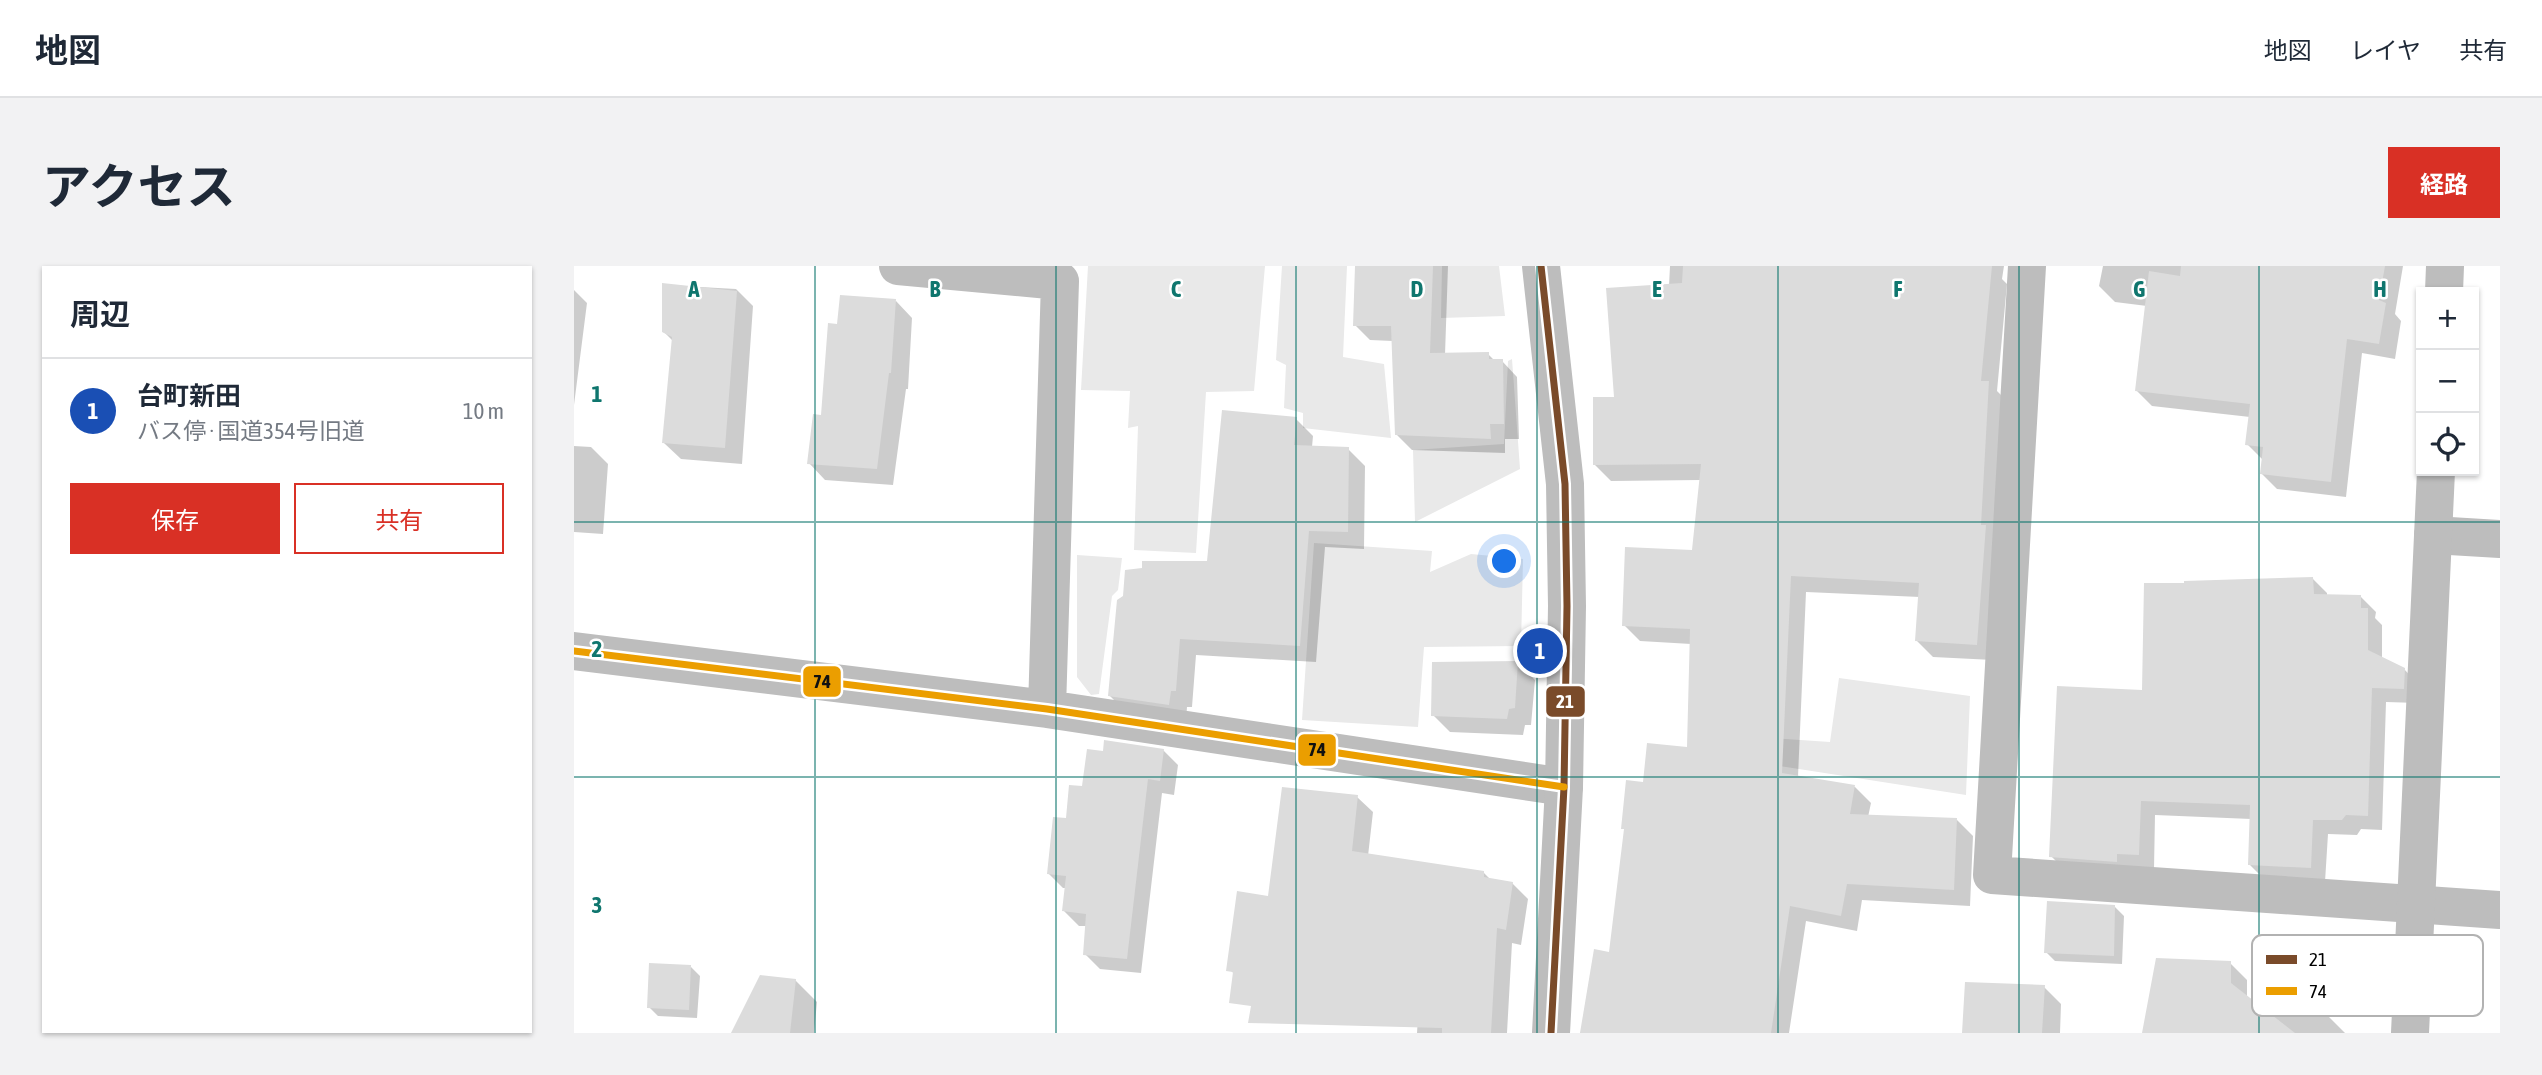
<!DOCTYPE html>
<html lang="ja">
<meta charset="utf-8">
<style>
:root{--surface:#fff;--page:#f2f2f3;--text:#1f2937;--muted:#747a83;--line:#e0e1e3;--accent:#d93025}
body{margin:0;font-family:"Asap Condensed","Noto Sans JP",sans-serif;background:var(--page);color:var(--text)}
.controls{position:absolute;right:21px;top:21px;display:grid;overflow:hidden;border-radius:0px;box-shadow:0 2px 5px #0004}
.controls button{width:63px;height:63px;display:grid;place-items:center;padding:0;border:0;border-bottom:2px solid var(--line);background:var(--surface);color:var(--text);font:35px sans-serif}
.you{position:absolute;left:931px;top:296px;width:24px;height:24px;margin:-18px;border:5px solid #fff;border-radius:50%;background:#1a73e8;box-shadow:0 0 0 10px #1a73e833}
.badge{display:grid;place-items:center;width:46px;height:46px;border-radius:50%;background:var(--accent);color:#fff;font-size:23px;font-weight:700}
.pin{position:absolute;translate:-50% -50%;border:4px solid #fff;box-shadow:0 2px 7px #0006}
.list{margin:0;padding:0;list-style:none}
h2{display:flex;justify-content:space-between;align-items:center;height:91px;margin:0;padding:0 28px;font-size:30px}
h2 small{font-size:23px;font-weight:400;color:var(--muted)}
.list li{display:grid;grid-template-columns:46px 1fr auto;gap:21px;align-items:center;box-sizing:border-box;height:105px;padding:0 28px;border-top:2px solid var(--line)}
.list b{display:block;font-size:26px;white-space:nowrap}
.list p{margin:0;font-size:23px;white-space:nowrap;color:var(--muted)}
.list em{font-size:23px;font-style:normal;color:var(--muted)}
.actions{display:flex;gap:14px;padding:21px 28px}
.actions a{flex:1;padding:16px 0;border:2px solid var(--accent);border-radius:0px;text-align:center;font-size:24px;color:var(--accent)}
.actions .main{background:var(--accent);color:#fff}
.icon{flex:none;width:38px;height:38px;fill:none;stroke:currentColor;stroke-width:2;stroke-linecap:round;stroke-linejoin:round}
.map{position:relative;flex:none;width:1926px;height:767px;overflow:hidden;border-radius:0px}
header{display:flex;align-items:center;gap:42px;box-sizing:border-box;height:98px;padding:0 35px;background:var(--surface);border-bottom:2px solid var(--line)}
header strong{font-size:33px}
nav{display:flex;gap:38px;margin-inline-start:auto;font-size:24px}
.intro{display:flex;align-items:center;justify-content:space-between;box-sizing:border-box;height:168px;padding:0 42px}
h1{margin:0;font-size:49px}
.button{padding:18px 32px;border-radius:0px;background:var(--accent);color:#fff;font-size:24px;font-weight:700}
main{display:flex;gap:42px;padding:0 42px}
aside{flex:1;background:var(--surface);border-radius:0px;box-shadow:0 2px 5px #0004}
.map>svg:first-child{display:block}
.green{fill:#e9e9e9}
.shadow{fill:#0003}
.building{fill:#dcdcdc}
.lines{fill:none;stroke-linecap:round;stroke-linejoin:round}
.minor{stroke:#bdbdbd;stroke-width:38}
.tertiary{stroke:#bdbdbd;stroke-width:38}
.bus-1-casing{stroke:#fff;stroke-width:12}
.bus-2-casing{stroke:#fff;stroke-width:12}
.bus-1{stroke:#7a4b2a;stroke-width:7}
.bus-2{stroke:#eb9e00;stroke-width:7}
.grid{fill:none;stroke:#0f766e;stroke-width:2;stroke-opacity:0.55}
.key{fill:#fff;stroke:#b2b2b2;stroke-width:2}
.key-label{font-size:19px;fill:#000}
.grid-label{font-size:23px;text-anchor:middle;font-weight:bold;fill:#0f766e;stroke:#fff;stroke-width:5;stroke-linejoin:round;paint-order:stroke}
.line-badge{stroke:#fff;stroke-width:2.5}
.badge-label{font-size:19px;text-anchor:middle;font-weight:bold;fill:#fff}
.pale-badge-label{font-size:19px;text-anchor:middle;font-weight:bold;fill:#111}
</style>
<header>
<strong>地図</strong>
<nav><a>地図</a><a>レイヤ</a><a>共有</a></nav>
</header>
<div class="intro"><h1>アクセス</h1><a class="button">経路</a></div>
<main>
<aside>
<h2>周辺<small></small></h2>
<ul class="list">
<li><span class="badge" style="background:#1a4fb4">1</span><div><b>台町新田</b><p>バス停 · 国道354号旧道</p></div><em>10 m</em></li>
</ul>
<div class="actions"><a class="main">保存</a><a>共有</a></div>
</aside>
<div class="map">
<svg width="1926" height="767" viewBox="0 0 1926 767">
<rect width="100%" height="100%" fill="#fff"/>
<path class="green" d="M514 0H691L680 125 632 126 622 287 560 284 564 160 554 162 556 125 507 124Z
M708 0H773L769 91 810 98 817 172 729 162V147L710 142 712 99 702 94Z
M868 0H925L931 50 867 52Z
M938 93 946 203 841 256 839 184 930 178 934 95Z
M740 277 858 285 856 306 897 288 949 293 947 380 850 381 844 461 728 454Z
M503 289 548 292 544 324 538 330 525 428 517 429 503 411Z
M1265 412 1396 430 1392 529 1147 491 1149 469 1256 476Z"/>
<path class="shadow" d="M783 0H874L871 89 914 88 921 95H928L943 111 945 173H931V187L838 184 823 169 819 75 796 74 781 59Z
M1096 0H1430L1428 13 1433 18 1423 125 1431 133 1419 394 1359 391 1342 374 1346 331 1232 326 1224 511 1281 521 1297 537 1294 551 1383 554 1399 570 1396 640 1288 634 1283 665 1232 655 1215 767H1008L1022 685 1037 688 1071 518 1115 483 1117 378 1066 375 1050 359 1120 286 1127 214 1037 215 1021 199 1042 132 1095 20Z
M1529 0H1829L1821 48 1827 55 1821 93 1788 87 1772 231 1703 223 1687 207 1689 194 1673 178 1676 151 1578 140 1563 125 1573 40 1541 36 1525 20Z
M90 19 162 23 179 40 168 198 107 193 90 177 99 75 90 66Z
M0 24 13 37 0 139Z
M322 35 338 52 334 123H332L319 219 251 214 235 197 249 151 265 60Z
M722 153 739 170 738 181 774 183 791 200 790 283 751 281 742 396 622 389 618 441H613L612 455 552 446 535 429 635 297Z
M0 180 17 181 34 198 29 268 0 266Z
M1738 312 1753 327V330L1787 331 1802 346 1801 352 1808 359V393L1830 403 1845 419 1844 437 1812 436 1808 564 1787 563 1783 569 1754 568 1751 616 1691 614 1676 599 1677 553 1581 549 1580 603 1492 605 1477 590 1570 426Z
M944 397 961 414 957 459H951L949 469 876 466 859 449Z
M589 484 604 499 600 529 588 527 567 707 526 703 511 688 513 660H505L490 645 492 622H489L474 607 493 554 530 487Z
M783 531 799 546 794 590 910 607 916 613 938 617 954 633 947 679 938 677 933 767H843L845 734 670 717 654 702 696 632Z
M1541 641 1550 650 1548 698 1481 695 1472 686Z
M1656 697 1673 714V732L1691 746 1754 750 1771 767H1578L1572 756Z
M117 701 126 710 123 752 84 750 75 741Z
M187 710 221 714 243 736 240 767H159Z
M1392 718 1470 721 1487 738 1486 767H1390Z"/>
<path class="building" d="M781 0H859L856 87 915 86V93H929L930 158H916L917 173 821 169 817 60H779Z
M1109 0H1418L1407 115H1415L1407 259H1412L1403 379 1341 375 1345 317 1217 310 1208 507 1281 519 1276 548 1383 552 1380 624 1273 618 1267 650 1216 640 1197 767H1006L1020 683 1035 686 1050 563H1047L1052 514 1069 516 1073 477 1113 481 1116 363 1048 360 1051 281 1118 284 1127 198 1019 199V131H1040L1032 22 1108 17Z
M1607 0H1811L1805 34 1812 37 1805 78 1773 73 1757 216 1686 208 1689 181 1671 179 1676 138 1561 125 1575 5 1606 10Z
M88 17 163 25 151 182 88 177 98 71 88 66Z
M266 29 322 33 317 107H315L303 203 233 198 239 148 247 149 254 57 263 58Z
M648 144 723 151 720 179 775 181 774 266 735 265 726 380 606 373 602 425H597L595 439 534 430 543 334 549 330 551 304 568 302V295H633Z
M1739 311 1740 328 1787 329V342H1794V384L1831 402 1830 423 1798 422 1794 550 1772 549 1768 554H1739L1737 602 1674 599 1676 539 1567 535 1565 589 1543 588V596L1475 591 1483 420 1568 424 1570 317H1610V315Z
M944 395 941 442 935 443 933 453 857 450 858 396Z
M530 474 590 483 586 515 574 513 553 693 509 689 512 648 488 645 492 610 473 608 479 551 492 552 495 519 508 520 513 483 529 485Z
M708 521 784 529 778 585 910 605V611L939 616 932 664 923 662 917 767H868V762L674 757 677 740 655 737 659 706 652 705 663 625 694 630Z
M1473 635 1541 639 1540 690 1470 687Z
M1582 692 1657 695V717L1721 767H1568Z
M75 697 117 699 115 744 73 742Z
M186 709 222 713 216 767H157Z
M1391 716 1471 719 1468 767H1388Z"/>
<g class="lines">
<path class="minor" d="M324 0 486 15 473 443
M1453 0 1418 609 1926 644
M1859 269 1926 273
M0 385 473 443 990 521"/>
<path class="tertiary" d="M967 0 991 218 993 340 990 521 977 767
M1870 26 1871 0
M1836 767 1862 205"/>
<g class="bus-1-casing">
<path id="bus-1" d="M967 0 991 218 993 340 990 521 977 767"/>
</g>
<g class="bus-2-casing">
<path id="bus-2" d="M0 385 473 443 990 521"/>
</g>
<use href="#bus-1" class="bus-1"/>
<use href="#bus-2" class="bus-2"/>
</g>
<path class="grid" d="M241 0V767M482 0V767M722 0V767M963 0V767M1204 0V767M1445 0V767M1685 0V767M0 256H1926M0 511H1926"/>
<rect x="1678" y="669" width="231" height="81" rx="10" class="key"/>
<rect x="1692" y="689" width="31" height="9" fill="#7a4b2a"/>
<rect x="1692" y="721" width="31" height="8" fill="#eb9e00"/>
<g class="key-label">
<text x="1735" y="700">21</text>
<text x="1735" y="732">74</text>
</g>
<g class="grid-label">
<text x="120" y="31">A</text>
<text x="361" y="31">B</text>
<text x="602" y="31">C</text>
<text x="843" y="31">D</text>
<text x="1083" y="31">E</text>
<text x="1324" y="31">F</text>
<text x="1565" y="31">G</text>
<text x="1806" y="31">H</text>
<text x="23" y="136">1</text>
<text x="23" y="391">2</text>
<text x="23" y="647">3</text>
</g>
<g class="line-badge">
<rect x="228" y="399" width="40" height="33" rx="7" fill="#eb9e00"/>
<rect x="971" y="419" width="41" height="33" rx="7" fill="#7a4b2a"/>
<rect x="723" y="467" width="40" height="34" rx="7" fill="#eb9e00"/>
</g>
<g class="badge-label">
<text x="991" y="442">21</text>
</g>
<g class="pale-badge-label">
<text x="248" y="422">74</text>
<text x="743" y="490">74</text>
</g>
</svg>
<div class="controls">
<button>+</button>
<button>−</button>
<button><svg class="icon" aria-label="locate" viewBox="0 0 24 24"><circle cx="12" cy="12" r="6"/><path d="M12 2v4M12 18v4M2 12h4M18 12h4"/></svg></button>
</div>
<div class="you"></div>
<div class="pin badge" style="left:966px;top:385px;background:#1a4fb4">1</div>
</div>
</main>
